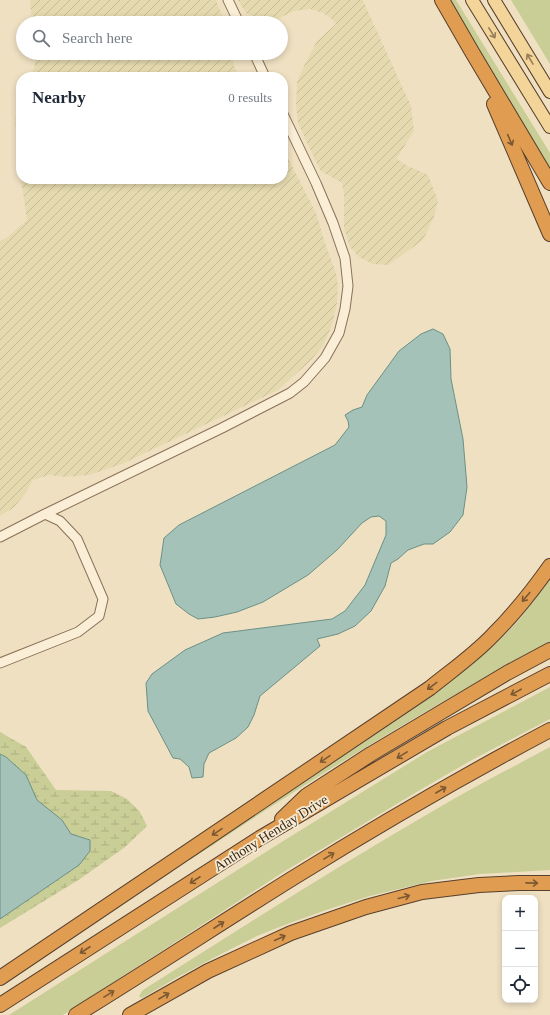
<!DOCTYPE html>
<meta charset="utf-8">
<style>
:root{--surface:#fff;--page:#f6f6f7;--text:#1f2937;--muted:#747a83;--line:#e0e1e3}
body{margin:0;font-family:"Times New Roman",serif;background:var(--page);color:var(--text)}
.controls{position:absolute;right:12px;bottom:12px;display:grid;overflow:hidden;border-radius:8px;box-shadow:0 2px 6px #0003}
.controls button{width:36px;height:36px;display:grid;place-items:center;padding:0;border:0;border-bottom:1px solid var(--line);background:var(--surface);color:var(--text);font:20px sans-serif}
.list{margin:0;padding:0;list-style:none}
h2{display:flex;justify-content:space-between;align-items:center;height:52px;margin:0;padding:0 16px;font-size:17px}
h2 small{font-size:13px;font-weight:400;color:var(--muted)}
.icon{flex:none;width:22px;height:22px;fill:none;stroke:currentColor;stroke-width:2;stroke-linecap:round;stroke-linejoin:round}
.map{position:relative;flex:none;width:550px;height:1015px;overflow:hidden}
.search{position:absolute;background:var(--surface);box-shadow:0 2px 6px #0003;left:16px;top:16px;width:272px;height:44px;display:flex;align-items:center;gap:10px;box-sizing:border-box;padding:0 14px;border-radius:22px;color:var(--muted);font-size:15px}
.panel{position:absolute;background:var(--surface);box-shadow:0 2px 6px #0003;left:16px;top:72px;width:272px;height:112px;border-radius:16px}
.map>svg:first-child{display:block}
.farmland{fill:url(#farmland-furrows)}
.green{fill:#c9cd96}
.wetland{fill:url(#wetland-marsh)}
.water{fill:#a5c2b8;stroke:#6b9086}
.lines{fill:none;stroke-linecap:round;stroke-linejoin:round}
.minor-casing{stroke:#897159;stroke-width:11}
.major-casing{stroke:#573f2d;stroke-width:14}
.highway-casing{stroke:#573f2d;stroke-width:16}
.minor{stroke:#faeed6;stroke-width:9}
.major{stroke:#f3d499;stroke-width:12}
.highway{stroke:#e09d51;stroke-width:14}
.oneway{stroke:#967f5b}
.oneway2{stroke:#7c5832}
.labels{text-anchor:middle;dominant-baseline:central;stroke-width:3.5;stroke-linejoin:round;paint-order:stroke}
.street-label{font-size:14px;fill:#392a1d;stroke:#f6ebd2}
</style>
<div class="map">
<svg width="550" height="1015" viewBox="0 0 550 1015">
<defs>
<pattern id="farmland-furrows" width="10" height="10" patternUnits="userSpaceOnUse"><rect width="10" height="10" fill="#e5daaf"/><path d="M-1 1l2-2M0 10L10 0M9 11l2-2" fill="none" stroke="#c5bb96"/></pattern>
<pattern id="wetland-marsh" width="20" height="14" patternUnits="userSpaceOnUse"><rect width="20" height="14" fill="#c9cd96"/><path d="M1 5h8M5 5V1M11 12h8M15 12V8" fill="none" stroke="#adb081"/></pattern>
</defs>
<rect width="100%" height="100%" fill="#efe0c2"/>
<path class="farmland" d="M30 0H216L225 23H32Z
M238 0H363L365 5 411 106 414 131 400 153 397 159 406 165 428 175 438 201 434 217 423 240 388 265 373 264 359 257 350 247 344 228V194L342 183 321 171 317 164 298 123 296 104 297 82 303 68 317 41 336 24 332 19 323 13 310 9 294 11 275 20H261L246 13Z
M34 53H232L234 66 240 77H31L35 65Z
M21 104V178L15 119Z
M283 148 316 213 325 243 336 273 338 286 337 304 332 325 323 346 309 362 278 390 122 464 89 475 66 477 49 475 33 480 26 493 13 508 0 516V241L6 238 27 220 21 179H283Z"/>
<path class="green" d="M449 0H456L550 153V179Z
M511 0H550V64Z
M550 578V642C462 689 375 740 291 794 257 815 224 838 190 860H188L412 708 461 673 497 643 518 621 544 588Z
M550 687V719L470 761 420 790 285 871 63 1015H9L280 843 427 752Z
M550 747V870L480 874 432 881 370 896 329 909 290 923 259 935 225 952 176 978 144 997 141 998 139 996 143 990C239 929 335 868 433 811 472 788 511 768 550 747Z"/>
<path class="wetland" d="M0 732 26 747 56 790 111 791 127 799 140 812 147 826 125 847 80 879 0 928V919L79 865 90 851V840L71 834 62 820 37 800 26 775 6 757 0 754Z"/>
<path class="water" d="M433 329 443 334 450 349 451 379 463 439 467 487 463 515 450 532 433 544H424L408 550 398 559 391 563 385 586 371 611 355 626 338 634 317 639 320 646 260 696 254 715 248 727 236 738 209 753 204 764 203 777 192 778 189 767 180 759 173 758 148 711 146 683 152 674 185 650 223 633 332 619 345 611 365 585 386 535V521L379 516 371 517 362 523 337 550 308 575 263 602 237 612 215 617 198 619 189 614 176 604 160 565 164 538 179 525 335 445 349 427 348 421 345 415 353 410 362 407 367 395 399 351 421 334Z
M0 754 6 757 26 775 37 800 62 820 71 834 90 840V851L79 865 0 919Z"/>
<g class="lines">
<g class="minor-casing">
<path id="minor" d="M228 0 239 23
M254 53 265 77
M45 514 222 428 290 393 304 382 325 358 339 333 345 309 348 286 345 258 333 223 316 183 283 114
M0 537 45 514 60 521 77 539 103 599 99 616 78 632 0 663"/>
</g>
<g class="major-casing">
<path id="major" d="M472 0 550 127
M494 0 550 92"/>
</g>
<g class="highway-casing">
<path id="highway" d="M442 0 472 52 550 183
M494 104 550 234
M282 819 306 796 371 754 507 673 550 650
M0 978 430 688C451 671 474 655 493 635 514 614 533 590 550 566
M0 1005 260 838 447 728 550 674
M76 1015C149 970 221 923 293 878 377 826 463 776 550 730
M130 1015 208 971 291 933 366 907 422 892 479 885 519 883H550"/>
</g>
<use href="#minor" class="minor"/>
<use href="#major" class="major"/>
<use href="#highway" class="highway"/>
</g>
<defs><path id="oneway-shaft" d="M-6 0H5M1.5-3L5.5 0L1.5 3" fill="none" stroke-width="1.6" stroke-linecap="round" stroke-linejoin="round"/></defs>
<g class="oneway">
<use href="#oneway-shaft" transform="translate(492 33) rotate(58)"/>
<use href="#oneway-shaft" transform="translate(530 59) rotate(-121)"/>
</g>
<g class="oneway2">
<use href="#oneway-shaft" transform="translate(510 140) rotate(67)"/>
<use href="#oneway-shaft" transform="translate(526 597) rotate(130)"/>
<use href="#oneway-shaft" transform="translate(432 686) rotate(143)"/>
<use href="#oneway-shaft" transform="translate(516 692) rotate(152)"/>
<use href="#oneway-shaft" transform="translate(402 755) rotate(149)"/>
<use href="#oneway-shaft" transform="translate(325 759) rotate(146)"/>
<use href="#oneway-shaft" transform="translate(441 790) rotate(-30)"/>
<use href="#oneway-shaft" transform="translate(217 832) rotate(146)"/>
<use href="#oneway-shaft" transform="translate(329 856) rotate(-31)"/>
<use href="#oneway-shaft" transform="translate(195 880) rotate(147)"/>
<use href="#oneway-shaft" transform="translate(532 883) rotate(1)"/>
<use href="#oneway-shaft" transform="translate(404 897) rotate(-15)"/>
<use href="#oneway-shaft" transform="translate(219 925) rotate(-33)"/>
<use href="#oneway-shaft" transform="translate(280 938) rotate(-24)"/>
<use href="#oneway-shaft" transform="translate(85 950) rotate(147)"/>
<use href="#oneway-shaft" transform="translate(109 994) rotate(-32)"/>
<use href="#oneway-shaft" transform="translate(164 996) rotate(-30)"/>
</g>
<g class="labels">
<g class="street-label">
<text transform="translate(271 833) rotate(-32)">Anthony Henday Drive</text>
</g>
</g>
</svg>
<div class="controls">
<button>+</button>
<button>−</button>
<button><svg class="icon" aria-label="locate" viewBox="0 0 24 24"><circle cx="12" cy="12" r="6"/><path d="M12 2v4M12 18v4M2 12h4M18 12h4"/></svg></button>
</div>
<div class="search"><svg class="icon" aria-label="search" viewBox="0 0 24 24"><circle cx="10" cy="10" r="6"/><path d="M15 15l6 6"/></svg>Search here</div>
<section class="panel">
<h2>Nearby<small>0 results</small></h2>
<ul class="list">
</ul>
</section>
</div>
